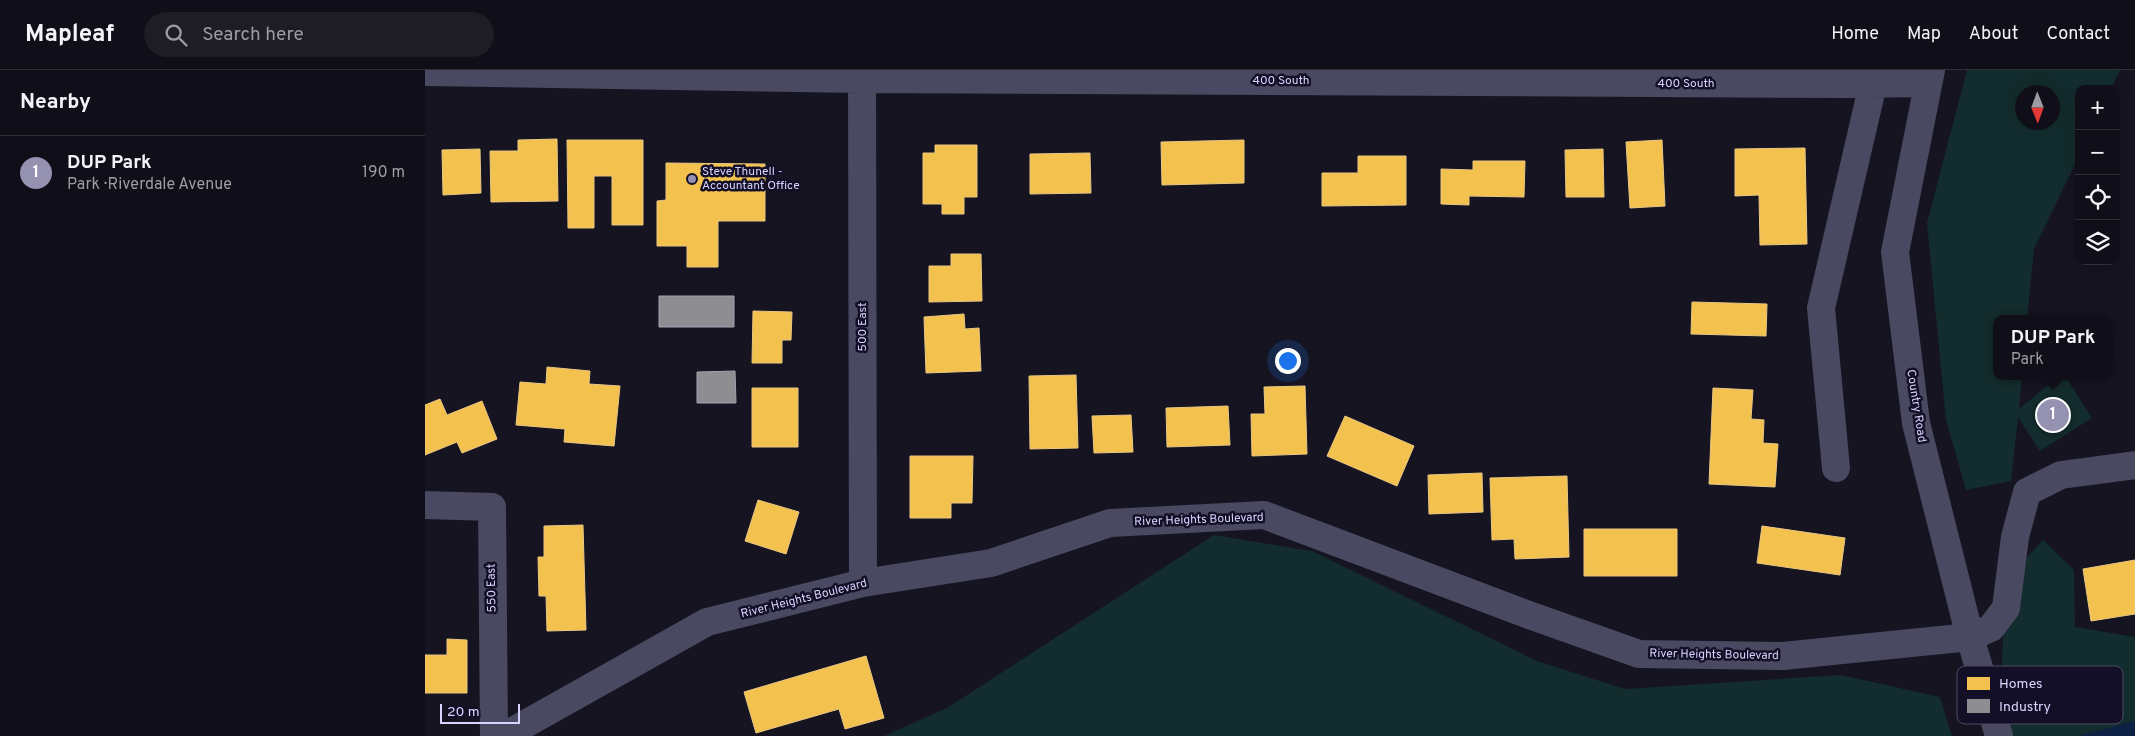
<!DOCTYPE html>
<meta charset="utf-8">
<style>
:root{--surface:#100f19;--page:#1e1d26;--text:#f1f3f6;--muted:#9c9ca2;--line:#302f38;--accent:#9591b1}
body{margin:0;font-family:Overpass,sans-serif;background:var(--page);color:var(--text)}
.controls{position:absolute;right:15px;top:15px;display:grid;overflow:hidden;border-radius:10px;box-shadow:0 5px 20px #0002}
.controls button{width:45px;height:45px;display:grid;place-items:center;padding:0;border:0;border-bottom:1px solid var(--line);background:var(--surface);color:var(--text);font:25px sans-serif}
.compass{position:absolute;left:1590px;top:15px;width:45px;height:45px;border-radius:50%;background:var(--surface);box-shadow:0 5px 20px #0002;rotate:179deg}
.scale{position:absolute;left:15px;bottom:12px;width:80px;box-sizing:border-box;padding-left:5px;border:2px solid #d9d4ff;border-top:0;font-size:14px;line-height:18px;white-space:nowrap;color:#d9d4ff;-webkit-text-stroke:4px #130f26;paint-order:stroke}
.you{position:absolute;left:862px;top:290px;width:18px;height:18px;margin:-12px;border:4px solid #fff;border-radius:50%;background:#1a73e8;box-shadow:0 0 0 8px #1a73e833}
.badge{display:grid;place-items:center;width:32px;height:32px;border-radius:50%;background:var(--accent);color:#fff;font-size:16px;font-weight:700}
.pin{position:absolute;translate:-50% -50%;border:2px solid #fff;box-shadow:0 1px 5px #0006}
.popup{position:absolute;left:1568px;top:245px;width:120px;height:65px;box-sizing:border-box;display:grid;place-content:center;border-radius:10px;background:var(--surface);filter:drop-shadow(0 1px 4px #0005);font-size:16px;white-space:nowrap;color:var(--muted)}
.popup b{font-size:19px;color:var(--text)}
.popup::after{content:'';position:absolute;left:50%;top:100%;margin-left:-10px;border:10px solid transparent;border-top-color:var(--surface)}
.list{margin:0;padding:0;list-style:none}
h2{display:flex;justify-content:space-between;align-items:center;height:65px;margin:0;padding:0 20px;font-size:21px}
h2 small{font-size:16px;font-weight:400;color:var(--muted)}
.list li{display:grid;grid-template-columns:32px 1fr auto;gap:15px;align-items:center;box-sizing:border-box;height:75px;padding:0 20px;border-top:1px solid var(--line)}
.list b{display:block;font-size:19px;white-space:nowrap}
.list p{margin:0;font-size:16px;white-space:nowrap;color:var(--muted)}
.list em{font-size:16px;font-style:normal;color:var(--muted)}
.icon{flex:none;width:28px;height:28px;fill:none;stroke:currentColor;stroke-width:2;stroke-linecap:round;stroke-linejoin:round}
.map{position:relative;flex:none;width:1710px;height:666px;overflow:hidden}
header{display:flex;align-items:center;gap:30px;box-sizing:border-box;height:70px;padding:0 25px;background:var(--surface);border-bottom:1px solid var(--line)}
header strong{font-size:24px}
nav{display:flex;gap:28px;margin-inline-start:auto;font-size:18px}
.search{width:350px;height:45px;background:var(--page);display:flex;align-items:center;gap:12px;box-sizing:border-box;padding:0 18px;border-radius:28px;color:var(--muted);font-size:19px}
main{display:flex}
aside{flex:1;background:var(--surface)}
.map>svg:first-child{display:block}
.green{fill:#132c2d;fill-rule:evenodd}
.water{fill:#0d2144}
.homes{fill:#f2c14e;stroke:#eac783}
.industry{fill:#8d8d92;stroke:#a4a2b3}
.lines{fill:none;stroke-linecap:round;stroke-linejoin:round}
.minor{stroke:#4a4962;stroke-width:28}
.poi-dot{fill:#9591b1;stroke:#130f26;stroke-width:2}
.labels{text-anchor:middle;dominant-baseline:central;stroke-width:5;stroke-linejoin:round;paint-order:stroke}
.street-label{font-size:12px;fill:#d9d4ff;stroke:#130f26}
.poi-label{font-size:12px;fill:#d9d4ff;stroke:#130f26;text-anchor:start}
.key{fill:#130f26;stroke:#4e4a67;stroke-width:1}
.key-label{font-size:14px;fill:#d9d4ff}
</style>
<header>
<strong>Mapleaf</strong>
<div class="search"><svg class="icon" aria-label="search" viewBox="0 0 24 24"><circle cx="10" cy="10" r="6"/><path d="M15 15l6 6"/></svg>Search here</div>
<nav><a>Home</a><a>Map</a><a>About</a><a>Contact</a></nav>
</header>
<main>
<aside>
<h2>Nearby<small></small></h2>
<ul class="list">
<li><span class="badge">1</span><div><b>DUP Park</b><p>Park · Riverdale Avenue</p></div><em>190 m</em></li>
</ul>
</aside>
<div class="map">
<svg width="1710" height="666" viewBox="0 0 1710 666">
<rect width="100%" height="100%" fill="#161421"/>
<path class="green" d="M1542 0H1695L1686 19H1654V86L1609 179 1602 249H1572V306H1597L1594 339 1634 306H1640L1667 348 1615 381 1593 347 1586 411 1541 420 1521 350 1502 153ZM1628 22V52H1598V22Z
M789 465 887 481 1112 591 1200 619 1416 605 1515 627 1527 666H459L522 638Z
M1618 470 1649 500 1650 557 1710 567V666H1573L1581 510Z"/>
<path class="water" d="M1710 651V666H1654Z"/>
<path class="homes" d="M132 69 133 131 66 132 65 81H93V70Z
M142 70H218V155H187V106H169V158H143Z
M819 70V113L737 115 736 72Z
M1237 70 1240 136 1205 138 1201 72Z
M510 75H552V127H539V144H517V134H498V83H510Z
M1380 78 1382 174 1335 175 1334 125 1310 126V79Z
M55 79 56 123 18 125 17 80Z
M1178 79 1179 127H1141L1140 80Z
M665 83 666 123 605 124V84Z
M933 86H981V135L897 136V103H933Z
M1048 91H1100L1099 127 1044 126V135L1016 134V99L1048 100Z
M241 93 340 94V151H293V197H262V176H232V131L241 130Z
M526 184H556L557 231 504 232V196H526Z
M1267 232 1342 234 1341 266 1266 264Z
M328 241 367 242 366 270H357V293H327Z
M539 244 540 259 554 258 556 301 501 303 499 247Z
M122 297 165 301 164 314 195 316 189 376 139 372 140 359 91 355 95 312 121 314Z
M651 305 653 378 605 379 604 306Z
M880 316 882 384 827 386 826 344H840L839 317Z
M327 318H373V377H327Z
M1288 318 1328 320 1326 349 1339 350 1338 373 1353 374 1350 417 1284 414Z
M15 329 22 345 57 331 72 369 37 383 32 372 0 385V335Z
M803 336 805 375 742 377 741 338Z
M706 345 708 382 669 383 667 346Z
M920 346 989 376 972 416 902 386Z
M485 386H548L547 433H526V448H485Z
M1057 403 1058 442 1004 444 1003 405Z
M1142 406 1144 487 1090 489 1089 469 1067 470 1065 408Z
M333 430 374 442 361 484 320 471Z
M158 455 161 560 122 561 121 526H114L113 487H119V456Z
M1337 456 1420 468 1415 505 1332 493Z
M1159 459H1252V506H1159Z
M1710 490V544L1666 551 1658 499Z
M22 569 42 570V623H0V585H22Z
M441 586 459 648 420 659 414 639 331 663 319 622Z"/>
<path class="industry" d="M234 226H309V257H234Z
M310 301 311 333H272V302Z"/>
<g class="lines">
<path class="minor" d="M437 0 438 513
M1506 0 1470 182 1491 353 1545 567 1574 666
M0 2 438 9 1421 14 1503 13
M1411 398 1396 238 1448 14
M0 435 67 437 69 666
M79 666 282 552 438 513 566 493 685 453 839 445 1104 545 1214 584 1358 586 1545 567 1566 558 1581 538 1590 467 1602 422 1636 405 1710 395"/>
</g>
<circle class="poi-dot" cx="267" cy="109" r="5"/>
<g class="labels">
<g class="street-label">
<text x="856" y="11">400 South</text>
<text x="1261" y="14">400 South</text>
<text transform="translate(438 257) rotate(-90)">500 East</text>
<text transform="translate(1491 336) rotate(81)">Country Road</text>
<text transform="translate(774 450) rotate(-2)">River Heights Boulevard</text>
<text transform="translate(67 518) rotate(-91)">550 East</text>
<text transform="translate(379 529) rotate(-14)">River Heights Boulevard</text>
<text transform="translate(1289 585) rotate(1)">River Heights Boulevard</text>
</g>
<g class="poi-label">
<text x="277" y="102">Steve Thunell -<tspan x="277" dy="14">Accountant Office</tspan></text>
</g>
</g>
<rect x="1532" y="596" width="166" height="58" rx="8" class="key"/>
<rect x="1542" y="607" width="23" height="13" fill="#f2c14e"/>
<rect x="1542" y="629" width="23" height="14" fill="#8d8d92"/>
<g class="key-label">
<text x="1574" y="618">Homes</text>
<text x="1574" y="641">Industry</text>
</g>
</svg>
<div class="controls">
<button>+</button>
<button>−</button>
<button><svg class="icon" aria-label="locate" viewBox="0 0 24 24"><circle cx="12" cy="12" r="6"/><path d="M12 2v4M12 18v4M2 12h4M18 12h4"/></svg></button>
<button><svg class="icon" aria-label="layers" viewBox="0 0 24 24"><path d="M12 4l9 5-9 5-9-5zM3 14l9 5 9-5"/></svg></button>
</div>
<svg class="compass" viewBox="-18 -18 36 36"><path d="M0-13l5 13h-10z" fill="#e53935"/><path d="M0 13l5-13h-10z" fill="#9c9ca2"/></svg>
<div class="scale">20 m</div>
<div class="you"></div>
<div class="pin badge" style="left:1628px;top:345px">1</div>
<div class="popup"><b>DUP Park</b>Park</div>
</div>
</main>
